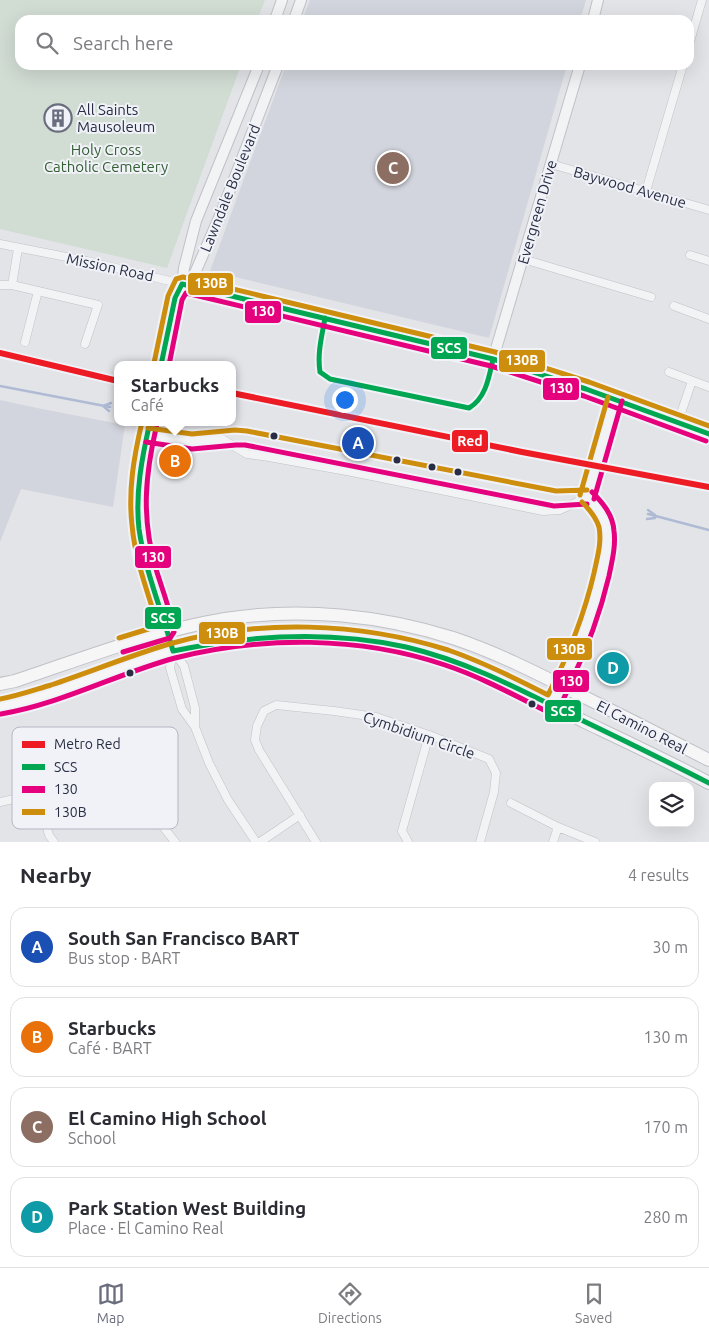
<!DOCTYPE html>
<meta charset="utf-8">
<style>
:root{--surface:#fff;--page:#f2f2f3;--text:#2b2b33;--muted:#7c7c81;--line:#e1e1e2;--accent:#696d7d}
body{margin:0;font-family:Ubuntu,sans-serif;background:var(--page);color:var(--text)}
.controls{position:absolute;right:15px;bottom:15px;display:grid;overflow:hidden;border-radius:10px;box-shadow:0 5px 20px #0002}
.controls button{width:45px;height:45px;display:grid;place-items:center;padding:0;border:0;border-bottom:1px solid var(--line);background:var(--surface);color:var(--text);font:25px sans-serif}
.you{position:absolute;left:344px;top:399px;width:18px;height:18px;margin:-12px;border:4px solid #fff;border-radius:50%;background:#1a73e8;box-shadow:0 0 0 8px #1a73e833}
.badge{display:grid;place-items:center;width:32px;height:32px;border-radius:50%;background:var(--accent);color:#fff;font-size:16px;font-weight:700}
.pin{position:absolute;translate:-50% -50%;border:2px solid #fff;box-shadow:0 1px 5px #0006}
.popup{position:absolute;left:114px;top:361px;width:122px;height:65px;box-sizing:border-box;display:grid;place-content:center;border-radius:10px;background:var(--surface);filter:drop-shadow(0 1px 4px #0005);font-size:16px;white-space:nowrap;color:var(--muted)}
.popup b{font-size:19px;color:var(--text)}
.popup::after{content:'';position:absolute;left:50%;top:100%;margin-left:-10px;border:10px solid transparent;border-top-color:var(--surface)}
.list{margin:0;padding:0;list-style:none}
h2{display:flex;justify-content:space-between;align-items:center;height:65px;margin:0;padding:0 20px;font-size:21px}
h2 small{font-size:16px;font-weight:400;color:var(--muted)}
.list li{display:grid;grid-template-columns:32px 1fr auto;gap:15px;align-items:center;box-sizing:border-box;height:80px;margin:0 10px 10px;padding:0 10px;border:1px solid var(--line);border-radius:15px}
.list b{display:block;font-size:19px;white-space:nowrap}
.list p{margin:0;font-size:16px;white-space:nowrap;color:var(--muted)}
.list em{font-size:16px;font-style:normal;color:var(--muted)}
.icon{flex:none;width:28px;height:28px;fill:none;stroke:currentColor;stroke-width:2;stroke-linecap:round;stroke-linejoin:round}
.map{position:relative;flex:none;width:709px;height:842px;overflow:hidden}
.search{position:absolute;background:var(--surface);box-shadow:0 5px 20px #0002;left:15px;right:15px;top:15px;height:55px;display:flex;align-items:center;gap:12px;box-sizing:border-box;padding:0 18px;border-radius:15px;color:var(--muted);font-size:19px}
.sheet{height:425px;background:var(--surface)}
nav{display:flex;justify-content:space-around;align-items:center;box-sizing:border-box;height:70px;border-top:1px solid var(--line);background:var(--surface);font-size:14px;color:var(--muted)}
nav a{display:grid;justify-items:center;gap:2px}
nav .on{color:var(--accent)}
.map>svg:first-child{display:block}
.built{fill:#d3d5de}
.green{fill:#d1dcd3}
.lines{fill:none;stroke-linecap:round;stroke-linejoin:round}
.stream{stroke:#afbbd5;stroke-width:2.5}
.minor-casing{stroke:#c0c1c6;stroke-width:9}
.tertiary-casing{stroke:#c0c1c6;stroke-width:12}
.primary-casing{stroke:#bfc1c6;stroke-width:14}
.minor{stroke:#f2f3f5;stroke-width:8}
.tertiary{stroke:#f2f3f5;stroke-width:10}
.secondary{stroke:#c3c4ca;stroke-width:11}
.primary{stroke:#f6f6f7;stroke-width:12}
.bus-1-casing{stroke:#f0f2f8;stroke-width:9}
.bus-2-casing{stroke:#f0f2f8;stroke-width:9}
.bus-3-casing{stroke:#f0f2f8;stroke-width:9}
.bus-1{stroke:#00a651;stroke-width:5}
.bus-2{stroke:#e5007d;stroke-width:5}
.bus-3{stroke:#ce8e0d;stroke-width:5}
.metro-1-casing{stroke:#f0f2f8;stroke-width:10}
.metro-1{stroke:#ed1c24;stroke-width:6}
.bus-dot{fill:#282d43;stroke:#f0f2f8;stroke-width:2}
.labels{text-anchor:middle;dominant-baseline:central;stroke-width:4;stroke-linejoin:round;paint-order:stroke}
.poi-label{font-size:15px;fill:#282d43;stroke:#f0f2f8;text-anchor:start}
.park-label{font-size:15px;fill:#356034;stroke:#f0f2f8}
.street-label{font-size:15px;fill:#282d43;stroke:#f0f2f8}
.key{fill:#f0f2f8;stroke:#b4b7c2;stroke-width:1}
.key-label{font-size:14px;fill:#282d43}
.line-badge{stroke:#f0f2f8;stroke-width:2}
.badge-label{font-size:14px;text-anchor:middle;font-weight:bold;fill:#fff}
</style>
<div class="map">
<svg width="709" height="842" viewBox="0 0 709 842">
<rect width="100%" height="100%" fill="#e3e4e8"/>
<path class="built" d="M310 0H586L580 20H302Z
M286 65H567L489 338 210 271Z
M0 400 37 408 125 425 113 507 21 489 0 542Z"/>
<path class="green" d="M0 0H265L257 20H20V65H241L167 268 0 229Z"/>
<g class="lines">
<path class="stream" d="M0 386 110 407
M109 411 103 406 111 403
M648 510 655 515
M648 514 709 530
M647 519 655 518"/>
<g class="minor-casing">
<path id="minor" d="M689 45 702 0
M551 164 709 210
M646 191 683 65
M0 244 87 261 182 284
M690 255 709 261
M523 259 651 297
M0 285H12L98 305 85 344
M12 285 18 249
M674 306 709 319
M25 342 38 291
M669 372 709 387
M678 422 692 381
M147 435 192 442 222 439 247 454 269 457 352 472 543 511 560 510 587 497
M173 651 170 668 182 709 195 727 209 763 228 800 256 842
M173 651 184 666 195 708V727
M37 794 49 835 54 842
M0 802 37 794 105 772 123 775 175 842
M511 803 558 827 595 842
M260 842 300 815
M316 842 259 750 255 740 257 726 264 711 276 705 334 711 376 717 429 735 489 759 496 773 494 792 480 842
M408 842 402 831 429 735
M553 842 558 827"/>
</g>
<g class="tertiary-casing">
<path id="tertiary" d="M275 20 282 0
M294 20 301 0
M593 20 598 0
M182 284 195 273 221 213 278 65
M182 284 184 268 196 221 259 65
M493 359 580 65
M551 705C575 659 592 623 602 572 606 556 610 535 604 519 600 511 593 503 587 497L615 399"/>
</g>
<g class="primary-casing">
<path id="primary" d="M0 684 15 681C84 658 153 631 225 619 300 607 381 615 453 638 495 652 535 672 574 692 619 714 664 737 709 760
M0 707C20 704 39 696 58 690 104 674 151 655 199 645 293 627 392 635 481 671 516 685 550 704 583 721 625 741 668 761 709 783"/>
</g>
<use href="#minor" class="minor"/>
<use href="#tertiary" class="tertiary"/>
<path class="secondary" d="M161 365 175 298 182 284 493 359 586 389 709 434
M150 422C143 451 137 480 138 510 139 558 161 605 173 651"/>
<use href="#primary" class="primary"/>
<g class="bus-1-casing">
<path id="bus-1" d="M182 284 493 359 586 389 709 434
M325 318C322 336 317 353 320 372L330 379 469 408C486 398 489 377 493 359
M161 365 175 298 182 284
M150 422C142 457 135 493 139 529 145 571 162 611 173 651 250 635 328 630 406 647 466 661 519 689 573 716 619 738 664 760 709 783"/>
</g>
<g class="bus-2-casing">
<path id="bus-2" d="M169 365 182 300 186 293 491 366 584 396 706 441
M146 442 192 449 236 445H245L554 506 587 504
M594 499 622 401
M123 652 170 638 174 632C171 611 162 589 156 569 141 517 145 475 157 424
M1 714C61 704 116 674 175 658 262 636 359 636 445 665 481 677 514 695 548 712 560 713 566 693 570 684 587 649 600 614 609 576 612 561 616 546 614 531 613 515 603 503 592 492"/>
</g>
<g class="bus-3-casing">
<path id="bus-3" d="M154 363 168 296 176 279 183 277 495 352 589 382 709 426
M148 428 192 434 235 430 247 431 556 491 587 490
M580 495 608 397
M119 638 158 626C148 593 135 560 132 525 128 490 134 456 142 422
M0 699C17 696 34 690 51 685 90 672 129 656 169 644 258 619 359 622 448 650 483 662 515 678 548 695 568 656 584 616 594 573 597 558 602 543 599 527 596 517 589 509 582 502"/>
</g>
<use href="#bus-1" class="bus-1"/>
<use href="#bus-2" class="bus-2"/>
<use href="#bus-3" class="bus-3"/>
<g class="metro-1-casing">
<path id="metro-1" d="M0 353 118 381
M232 393 522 452 709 487"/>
</g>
<use href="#metro-1" class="metro-1"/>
</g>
<defs>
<g id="building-ring" transform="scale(1.4375)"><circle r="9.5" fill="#f0f2f8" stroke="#696d7d" stroke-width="1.5"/><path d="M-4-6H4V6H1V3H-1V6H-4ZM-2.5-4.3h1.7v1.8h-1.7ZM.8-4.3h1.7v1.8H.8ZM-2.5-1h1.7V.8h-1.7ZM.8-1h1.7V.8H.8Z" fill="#696d7d"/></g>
</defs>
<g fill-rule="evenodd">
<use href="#building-ring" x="58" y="118"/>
</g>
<g class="bus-dot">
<circle cx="274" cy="436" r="4.5"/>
<circle cx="397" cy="460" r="4.5"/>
<circle cx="432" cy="467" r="4.5"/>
<circle cx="458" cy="472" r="4.5"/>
<circle cx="130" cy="673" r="4.5"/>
<circle cx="532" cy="704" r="4.5"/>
</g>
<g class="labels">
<g class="poi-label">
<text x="77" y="109">All Saints<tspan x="77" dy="17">Mausoleum</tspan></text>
</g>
<g class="park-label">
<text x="106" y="149">Holy Cross<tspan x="106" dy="17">Catholic Cemetery</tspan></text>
</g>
<g class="street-label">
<text transform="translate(630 187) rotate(16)">Baywood Avenue</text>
<text transform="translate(230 188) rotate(-68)">Lawndale Boulevard</text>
<text transform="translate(537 212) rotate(-74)">Evergreen Drive</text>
<text transform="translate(110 267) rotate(12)">Mission Road</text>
<text transform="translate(642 727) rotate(27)">El Camino Real</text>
<text transform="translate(419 735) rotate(19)">Cymbidium Circle</text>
</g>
</g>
<rect x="12" y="727" width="166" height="102" rx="8" class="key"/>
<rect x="22" y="741" width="23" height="7" fill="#ed1c24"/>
<rect x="22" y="764" width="23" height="6" fill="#00a651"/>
<rect x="22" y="786" width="23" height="7" fill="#e5007d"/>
<rect x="22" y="809" width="23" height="6" fill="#ce8e0d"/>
<g class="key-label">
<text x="54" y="749">Metro Red</text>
<text x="54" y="772">SCS</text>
<text x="54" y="794">130</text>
<text x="54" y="817">130B</text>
</g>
<g class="line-badge">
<rect x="187" y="272" width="47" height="24" rx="5" fill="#ce8e0d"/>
<rect x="244" y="300" width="38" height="24" rx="5" fill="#e5007d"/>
<rect x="430" y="336" width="38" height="24" rx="5" fill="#00a651"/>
<rect x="498" y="349" width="48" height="24" rx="5" fill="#ce8e0d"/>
<rect x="542" y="377" width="38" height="24" rx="5" fill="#e5007d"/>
<rect x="451" y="429" width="38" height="24" rx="5" fill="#ed1c24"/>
<rect x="134" y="545" width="38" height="24" rx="5" fill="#e5007d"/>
<rect x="144" y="606" width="38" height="24" rx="5" fill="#00a651"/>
<rect x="198" y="621" width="48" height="24" rx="5" fill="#ce8e0d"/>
<rect x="546" y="637" width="47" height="24" rx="5" fill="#ce8e0d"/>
<rect x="552" y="669" width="38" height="24" rx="5" fill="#e5007d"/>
<rect x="544" y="699" width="38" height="24" rx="5" fill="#00a651"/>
</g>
<g class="badge-label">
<text x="211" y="288">130B</text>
<text x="263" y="316">130</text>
<text x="449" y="353">SCS</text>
<text x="522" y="365">130B</text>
<text x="561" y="393">130</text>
<text x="470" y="446">Red</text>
<text x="153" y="562">130</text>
<text x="163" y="623">SCS</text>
<text x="222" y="638">130B</text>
<text x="569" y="654">130B</text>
<text x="571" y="686">130</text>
<text x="563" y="716">SCS</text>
</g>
</svg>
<div class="controls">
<button><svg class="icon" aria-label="layers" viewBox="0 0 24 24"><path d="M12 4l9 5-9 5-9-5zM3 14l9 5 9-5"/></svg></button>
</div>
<div class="you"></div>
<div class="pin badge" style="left:358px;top:443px;background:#1a4fb4">A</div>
<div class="pin badge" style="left:175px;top:461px;background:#e8710a">B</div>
<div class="popup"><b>Starbucks</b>Café</div>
<div class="pin badge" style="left:393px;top:168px;background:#8d6e63">C</div>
<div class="pin badge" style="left:613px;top:668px;background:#0f9aa8">D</div>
<div class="search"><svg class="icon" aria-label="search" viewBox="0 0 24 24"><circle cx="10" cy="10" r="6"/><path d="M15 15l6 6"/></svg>Search here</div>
</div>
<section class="sheet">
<h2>Nearby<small>4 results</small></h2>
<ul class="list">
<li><span class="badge" style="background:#1a4fb4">A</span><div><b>South San Francisco BART</b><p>Bus stop · BART</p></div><em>30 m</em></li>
<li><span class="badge" style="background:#e8710a">B</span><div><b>Starbucks</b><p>Café · BART</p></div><em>130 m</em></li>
<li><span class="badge" style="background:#8d6e63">C</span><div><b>El Camino High School</b><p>School</p></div><em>170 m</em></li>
<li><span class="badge" style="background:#0f9aa8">D</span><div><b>Park Station West Building</b><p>Place · El Camino Real</p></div><em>280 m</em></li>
</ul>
</section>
<nav>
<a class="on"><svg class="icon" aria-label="map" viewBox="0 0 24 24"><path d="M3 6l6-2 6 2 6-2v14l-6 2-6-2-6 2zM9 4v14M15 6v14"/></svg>Map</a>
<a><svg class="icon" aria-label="directions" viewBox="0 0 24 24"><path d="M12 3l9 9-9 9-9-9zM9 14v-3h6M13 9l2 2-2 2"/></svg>Directions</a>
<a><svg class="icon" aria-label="saved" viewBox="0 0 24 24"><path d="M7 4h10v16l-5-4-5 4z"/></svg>Saved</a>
</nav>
